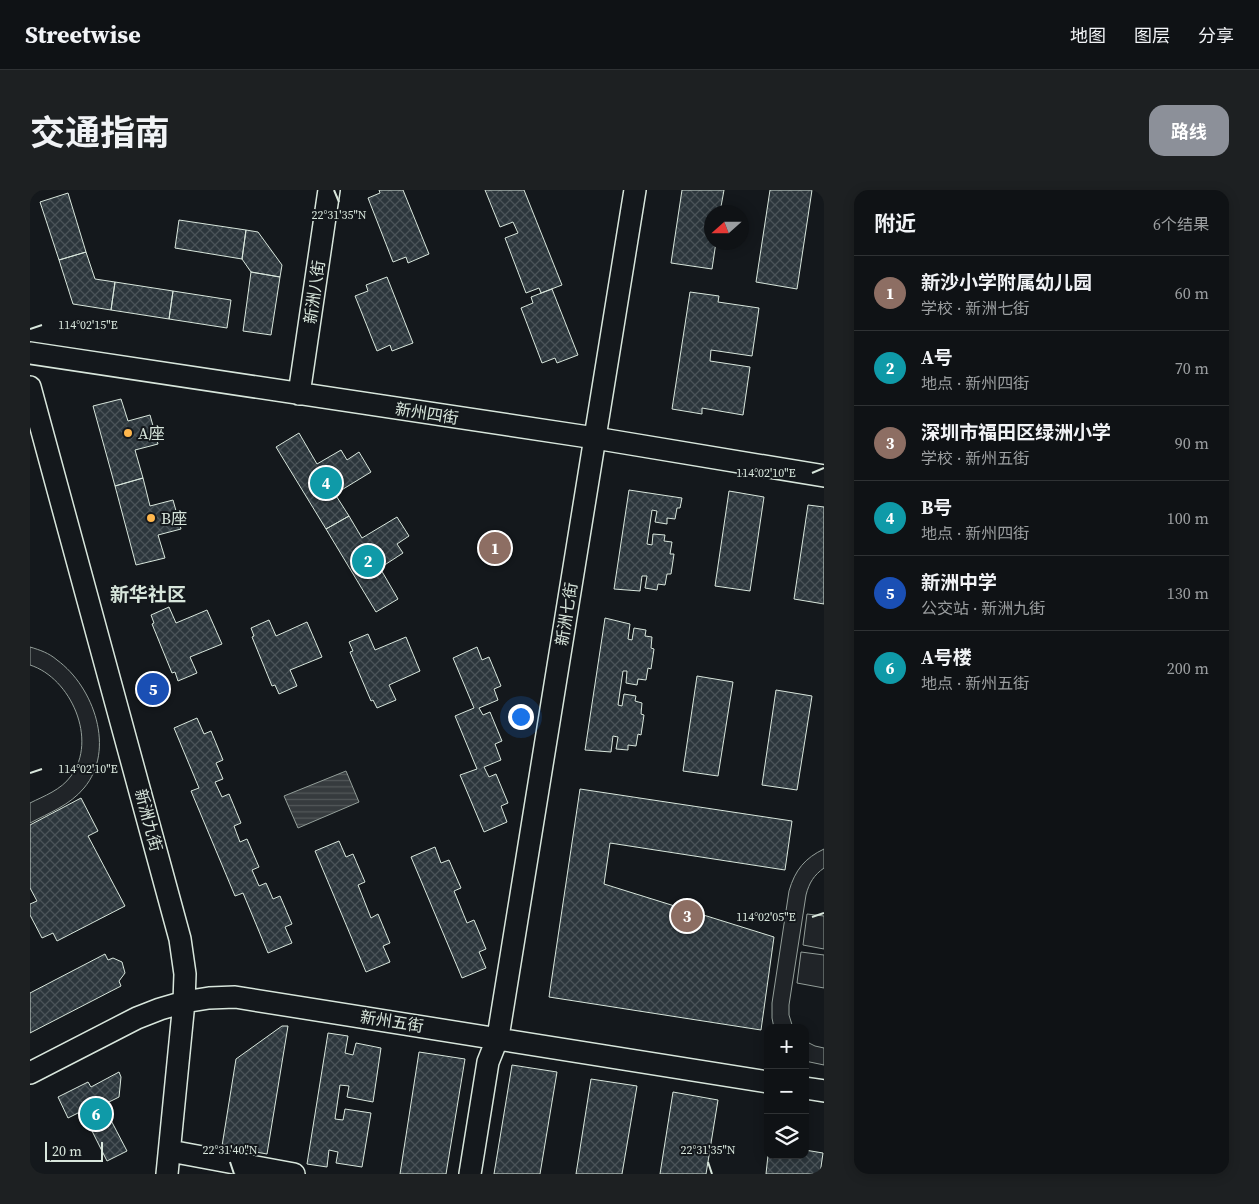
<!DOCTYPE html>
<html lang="zh">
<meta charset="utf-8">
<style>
:root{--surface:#0f1215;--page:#1d2022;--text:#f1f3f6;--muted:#9b9ea0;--line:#2f3234;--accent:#8c9099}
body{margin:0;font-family:"Source Serif 4","Noto Sans SC",serif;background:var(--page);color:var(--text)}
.controls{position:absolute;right:15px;bottom:15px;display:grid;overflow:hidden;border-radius:10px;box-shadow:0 2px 12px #0003}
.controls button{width:45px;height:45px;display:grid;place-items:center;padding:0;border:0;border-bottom:1px solid var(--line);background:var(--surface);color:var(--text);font:25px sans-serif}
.compass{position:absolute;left:674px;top:15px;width:45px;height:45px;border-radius:50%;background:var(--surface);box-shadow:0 2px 12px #0003;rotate:249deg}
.scale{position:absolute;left:15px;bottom:12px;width:58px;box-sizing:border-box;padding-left:5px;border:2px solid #d8e6dc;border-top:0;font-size:14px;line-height:18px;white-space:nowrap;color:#d8e6dc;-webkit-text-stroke:4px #14181c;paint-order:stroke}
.you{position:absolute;left:490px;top:526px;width:18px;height:18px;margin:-12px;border:4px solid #fff;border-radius:50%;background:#1a73e8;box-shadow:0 0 0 8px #1a73e833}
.badge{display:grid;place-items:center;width:32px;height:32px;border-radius:50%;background:var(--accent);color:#fff;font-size:16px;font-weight:700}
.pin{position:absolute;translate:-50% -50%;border:2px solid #fff;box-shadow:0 1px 5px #0006}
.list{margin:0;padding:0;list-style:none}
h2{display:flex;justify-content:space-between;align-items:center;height:65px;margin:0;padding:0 20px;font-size:21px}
h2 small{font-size:16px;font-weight:400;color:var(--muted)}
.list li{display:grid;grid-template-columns:32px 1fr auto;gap:15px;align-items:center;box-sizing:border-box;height:75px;padding:0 20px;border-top:1px solid var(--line)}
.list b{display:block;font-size:19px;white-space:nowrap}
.list p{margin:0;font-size:16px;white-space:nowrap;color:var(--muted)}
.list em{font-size:16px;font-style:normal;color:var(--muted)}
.icon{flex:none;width:28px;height:28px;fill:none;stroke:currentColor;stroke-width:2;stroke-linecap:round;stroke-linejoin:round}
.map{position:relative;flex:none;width:794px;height:984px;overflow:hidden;border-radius:15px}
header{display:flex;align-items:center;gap:30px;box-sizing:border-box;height:70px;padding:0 25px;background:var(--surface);border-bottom:1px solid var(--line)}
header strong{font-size:24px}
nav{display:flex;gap:28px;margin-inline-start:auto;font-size:18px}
.intro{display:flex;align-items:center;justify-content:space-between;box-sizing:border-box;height:120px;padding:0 30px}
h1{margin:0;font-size:35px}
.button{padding:12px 22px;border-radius:15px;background:var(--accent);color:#fff;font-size:18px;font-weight:700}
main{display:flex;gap:30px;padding:0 30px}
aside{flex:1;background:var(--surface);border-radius:15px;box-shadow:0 2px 12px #0003}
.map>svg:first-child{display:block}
.green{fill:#202428;stroke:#939e99}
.water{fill:url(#water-rules);stroke:#939e99}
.building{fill:url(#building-cross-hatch);stroke:#d8e6dc}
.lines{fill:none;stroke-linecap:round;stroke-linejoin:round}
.minor-casing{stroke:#d8e6dc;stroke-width:24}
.minor{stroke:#14181c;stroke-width:21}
.ticks{fill:none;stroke:#d8e6dc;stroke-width:2}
.poi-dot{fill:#ffb74d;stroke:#14181c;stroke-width:2}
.labels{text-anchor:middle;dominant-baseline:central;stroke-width:4;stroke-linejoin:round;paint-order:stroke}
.street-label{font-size:16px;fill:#d8e6dc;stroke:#14181c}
.poi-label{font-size:16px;fill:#d8e6dc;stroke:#14181c;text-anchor:start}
.quarter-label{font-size:19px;font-weight:bold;fill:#d8e6dc;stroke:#14181c}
.ticks-label{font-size:12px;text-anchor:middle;fill:#d8e6dc;stroke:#14181c;stroke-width:4;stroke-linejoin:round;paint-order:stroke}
</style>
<header>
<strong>Streetwise</strong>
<nav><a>地图</a><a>图层</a><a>分享</a></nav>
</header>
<div class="intro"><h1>交通指南</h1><a class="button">路线</a></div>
<main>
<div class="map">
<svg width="794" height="984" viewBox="0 0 794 984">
<defs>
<pattern id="water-rules" width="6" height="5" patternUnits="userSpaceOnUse" patternTransform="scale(1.25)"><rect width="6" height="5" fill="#363b3e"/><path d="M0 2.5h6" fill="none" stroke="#525759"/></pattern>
<pattern id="building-cross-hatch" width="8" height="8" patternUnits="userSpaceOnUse" patternTransform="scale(1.25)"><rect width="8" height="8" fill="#2c363c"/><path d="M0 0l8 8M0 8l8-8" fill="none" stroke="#4a5358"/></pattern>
</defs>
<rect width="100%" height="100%" fill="#14181c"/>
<path class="green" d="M0 457C10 460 19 463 27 470 64 497 86 560 54 598 40 615 19 623 0 633V613C14 606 31 600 41 586 68 550 41 488 0 475Z
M794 659V678C784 685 779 693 776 705L759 815V825L763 838H744L742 828V813L759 701C765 680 775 668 794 659Z
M777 724 794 726V759L773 755Z
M771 762 794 765V798L767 793Z
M775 851 785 856 794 858V875L775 871Z"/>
<path class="water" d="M316 581 329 612 268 638 254 606Z"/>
<path class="building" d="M349 0H373L399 64 378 73 376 67 363 72 338 8 350 3Z
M455 0H494L532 95 511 103 509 98 496 103 475 48 488 43 483 32 470 37Z
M652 0H694L690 22H682V52H686L682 79 641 73Z
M740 0H782L767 99 726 92Z
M38 3 56 62 29 70 10 12Z
M149 30 216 40 212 69 145 58Z
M216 40 228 42 252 75 250 87 221 82 212 69Z
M56 62 65 89 85 92 81 120 43 114 29 70Z
M221 82 250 87 241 145 213 141Z
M357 87 383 153 362 161 360 155 347 161 325 106 338 101 336 95Z
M85 92 143 101 139 129 81 120Z
M522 99 548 165 527 173 525 168 512 173 491 118 503 113 501 107Z
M143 101 201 110 197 138 139 129Z
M660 102 689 106 688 112 729 118 722 166 681 160 680 171 720 177 713 225 672 218V224L642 219Z
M91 209 98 231 120 225 128 254 105 260 113 288 85 296 63 216Z
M269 243 287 274 311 260 317 270 329 262 341 282 305 304 319 326 296 339 246 257Z
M113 288 120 316 143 310 151 339 128 345 135 368 106 375 85 296Z
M599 300 652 308 650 318H647L645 329 637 328V334L625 332 627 321 622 320 617 354 622 355 623 344 635 345 634 351 642 352 640 364H644L641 384H637L635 395 628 394 627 400 615 398 617 386H612L610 401 584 399Z
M699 301 734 307 720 401 685 396Z
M778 315 794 317V414L764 409Z
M319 326 332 348 367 327 379 346 367 354 373 363 350 378 368 409 346 422 296 339Z
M139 417 146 433 177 420 192 454 160 467 167 483 148 491 145 482 142 483 122 434 124 433 121 425Z
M575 428 600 434 598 449 602 450 604 438 616 440 615 446 622 447 621 458 624 459 621 479 618 478 616 490 608 489 607 495 596 493 597 481H593L588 515 592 516 594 504 606 506 605 511 612 513 611 524 614 525 611 545 608 544 606 556 598 555V560L586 559 588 547 583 546 581 562 555 560Z
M239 430 246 446 277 432 292 467 260 480 267 496 249 504 245 495 242 496 222 447 224 446 221 438Z
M338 444 345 460 376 447 390 481 359 495 366 510 347 518 343 510 341 511 320 462 323 461 319 452Z
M447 457 452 470 459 467 471 496 464 499 468 510 449 518 453 525 460 522 472 551 465 554 471 570 454 577 459 587 466 584 478 613 471 616 477 632 454 642 430 585 447 579 425 526 444 518 423 468Z
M667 486 703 492 688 586 653 581Z
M746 500 782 506 767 600 732 595Z
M167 528 174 544 181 541 193 570 186 573 193 589 185 592 192 607 199 604 211 633 204 636 210 652 217 649 229 677 222 680 229 696 236 693 243 709 250 706 262 734 255 737 262 753 238 763 213 703 205 706 161 601 169 598 144 538Z
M550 599 762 631 755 680 580 653 574 694 744 747 731 840 519 807Z
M51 608 68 641 58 646 95 716 27 751 23 743 12 748 0 725V714L7 711 0 698V635Z
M309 651 316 667 323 664 335 692 328 695 341 728 348 724 360 753 353 756 360 772 336 782 285 661Z
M405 657 411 673 419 670 431 698 424 701 437 733 444 730 456 759 449 762 456 778 432 788 381 667Z
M75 764 78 770 83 768 92 772 95 783 89 791 91 796 0 843V803Z
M252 836H258L237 964 192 956 206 869Z
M298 843 318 846 315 863 323 865 326 853 351 858 343 912 317 907 319 896 310 895 305 929 313 930 315 919 341 923 332 977 306 973 308 962 299 960 297 977 277 974Z
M389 862 435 869 416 984H370Z
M482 875 527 882 510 984H464Z
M89 882 91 887 89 907 73 915 97 961 77 971 52 921 38 928 28 907 58 892 61 897Z
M561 889 607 896 592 984H546Z
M643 902 688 910 676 984H630Z
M775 960 793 963 790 984H736L738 965H775Z"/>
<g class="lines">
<g class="minor-casing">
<path id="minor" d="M0 163 565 248 794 286
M0 197 150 749 155 784 154 812 137 984
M269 204 299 0
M0 883 107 828 130 819 154 812 179 808 205 807 738 892
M775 898 794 901
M140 961 264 984
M440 984 458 872 468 847 605 0"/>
</g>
<use href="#minor" class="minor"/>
</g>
<path class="ticks" d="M304 0 309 12M0 139 12 135M782 283 794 278M0 583 12 579M782 727 794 723M200 972 204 984M678 972 682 984"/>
<g class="poi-dot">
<circle cx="98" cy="243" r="5"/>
<circle cx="121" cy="328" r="5"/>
</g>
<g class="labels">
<g class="street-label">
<text transform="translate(284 102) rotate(-82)">新洲八街</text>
<text transform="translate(397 223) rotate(9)">新州四街</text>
<text transform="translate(536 424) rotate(-81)">新洲七街</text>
<text transform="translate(119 630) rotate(75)">新洲九街</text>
<text transform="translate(362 831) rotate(9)">新州五街</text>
</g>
<g class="poi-label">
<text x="108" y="243">A座</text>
<text x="131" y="328">B座</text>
</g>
<g class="quarter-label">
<text x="118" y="404">新华社区</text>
</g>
</g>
<g class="ticks-label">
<text x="309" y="29">22°31'35"N</text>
<text x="58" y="139">114°02'15"E</text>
<text x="736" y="287">114°02'10"E</text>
<text x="58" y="583">114°02'10"E</text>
<text x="736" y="731">114°02'05"E</text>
<text x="200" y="964">22°31'40"N</text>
<text x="678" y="964">22°31'35"N</text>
</g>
</svg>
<div class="controls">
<button>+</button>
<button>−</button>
<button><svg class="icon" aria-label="layers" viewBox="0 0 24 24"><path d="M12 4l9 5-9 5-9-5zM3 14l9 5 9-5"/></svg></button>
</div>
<svg class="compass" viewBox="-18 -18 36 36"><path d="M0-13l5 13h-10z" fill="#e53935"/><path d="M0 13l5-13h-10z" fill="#9b9ea0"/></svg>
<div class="scale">20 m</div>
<div class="you"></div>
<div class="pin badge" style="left:465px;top:358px;background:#8d6e63">1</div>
<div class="pin badge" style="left:338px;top:371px;background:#0f9aa8">2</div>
<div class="pin badge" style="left:657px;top:726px;background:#8d6e63">3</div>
<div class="pin badge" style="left:296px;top:293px;background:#0f9aa8">4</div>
<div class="pin badge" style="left:123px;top:499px;background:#1a4fb4">5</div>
<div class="pin badge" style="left:66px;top:924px;background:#0f9aa8">6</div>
</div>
<aside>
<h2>附近<small>6个结果</small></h2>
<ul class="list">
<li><span class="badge" style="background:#8d6e63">1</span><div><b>新沙小学附属幼儿园</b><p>学校 · 新洲七街</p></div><em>60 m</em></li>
<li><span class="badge" style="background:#0f9aa8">2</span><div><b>A号</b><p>地点 · 新州四街</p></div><em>70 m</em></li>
<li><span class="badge" style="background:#8d6e63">3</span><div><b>深圳市福田区绿洲小学</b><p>学校 · 新州五街</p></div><em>90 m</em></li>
<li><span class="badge" style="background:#0f9aa8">4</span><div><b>B号</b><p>地点 · 新州四街</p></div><em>100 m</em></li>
<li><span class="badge" style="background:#1a4fb4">5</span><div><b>新洲中学</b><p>公交站 · 新洲九街</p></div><em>130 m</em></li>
<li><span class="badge" style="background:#0f9aa8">6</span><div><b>A号楼</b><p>地点 · 新州五街</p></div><em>200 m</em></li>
</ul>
</aside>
</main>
